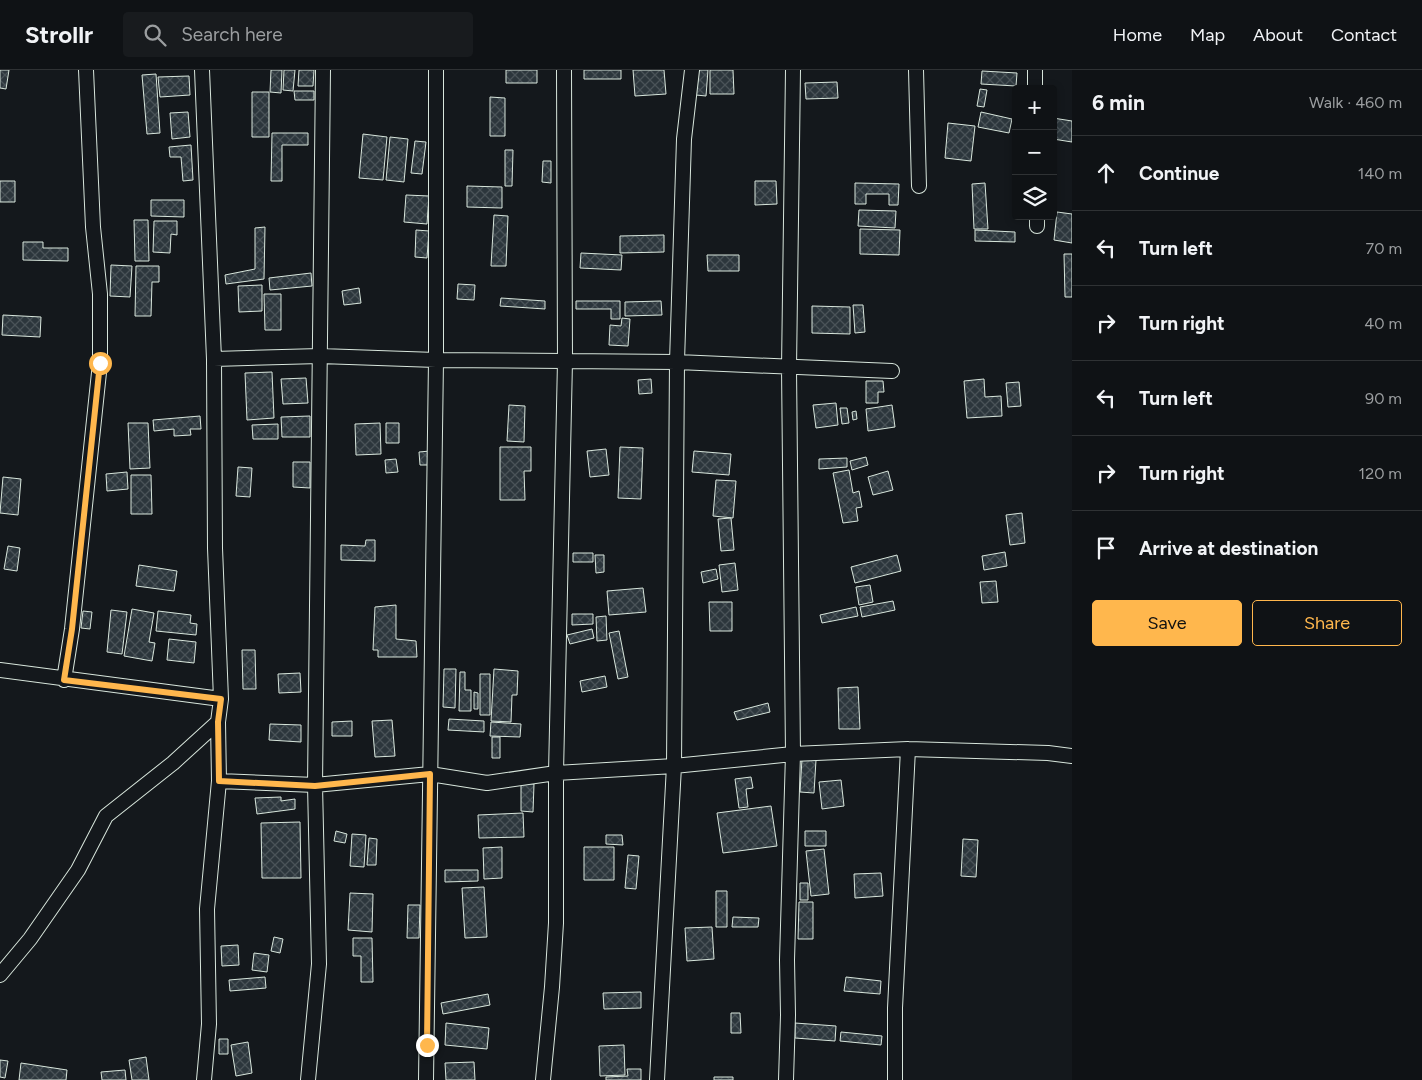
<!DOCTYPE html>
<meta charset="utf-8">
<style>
:root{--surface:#0f1215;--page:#181b1e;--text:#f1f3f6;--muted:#9b9ea0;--line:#2f3234;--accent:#ffb74d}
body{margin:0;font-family:Figtree,sans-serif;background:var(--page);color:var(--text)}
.controls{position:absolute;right:15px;top:15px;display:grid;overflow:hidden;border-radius:5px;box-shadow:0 2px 8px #0003}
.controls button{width:45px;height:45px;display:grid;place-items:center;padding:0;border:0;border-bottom:1px solid var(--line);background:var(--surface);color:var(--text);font:25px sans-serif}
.stop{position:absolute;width:15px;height:15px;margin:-11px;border:4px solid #ffb74d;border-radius:50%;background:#fff}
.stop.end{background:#ffb74d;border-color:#fff;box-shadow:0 1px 5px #0008}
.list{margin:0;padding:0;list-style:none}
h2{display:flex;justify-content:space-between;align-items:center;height:65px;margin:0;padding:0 20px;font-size:21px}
h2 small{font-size:16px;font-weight:400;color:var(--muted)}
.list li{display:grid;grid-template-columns:32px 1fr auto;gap:15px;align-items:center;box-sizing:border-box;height:75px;padding:0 20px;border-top:1px solid var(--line)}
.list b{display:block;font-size:19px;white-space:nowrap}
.list em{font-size:16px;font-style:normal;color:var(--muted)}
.actions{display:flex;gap:10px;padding:15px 20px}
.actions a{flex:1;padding:11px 0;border:1px solid var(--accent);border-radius:5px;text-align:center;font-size:18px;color:var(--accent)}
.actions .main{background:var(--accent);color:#111}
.icon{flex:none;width:28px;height:28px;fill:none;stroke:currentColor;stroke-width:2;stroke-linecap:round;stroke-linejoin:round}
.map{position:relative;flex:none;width:1072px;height:1010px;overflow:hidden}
header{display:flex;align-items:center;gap:30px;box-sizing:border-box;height:70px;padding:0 25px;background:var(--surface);border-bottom:1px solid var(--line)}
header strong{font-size:24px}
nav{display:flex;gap:28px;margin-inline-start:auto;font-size:18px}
.search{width:350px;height:45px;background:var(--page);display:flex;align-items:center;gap:12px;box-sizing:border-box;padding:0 18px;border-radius:5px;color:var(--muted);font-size:19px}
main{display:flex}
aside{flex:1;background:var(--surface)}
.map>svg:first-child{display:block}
.building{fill:url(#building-cross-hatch);stroke:#d8e6dc}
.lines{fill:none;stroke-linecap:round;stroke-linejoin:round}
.street-casing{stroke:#d8e6dc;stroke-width:16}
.street{stroke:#14181c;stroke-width:14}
.route{stroke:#ffb74d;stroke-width:6}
</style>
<header>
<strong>Strollr</strong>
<div class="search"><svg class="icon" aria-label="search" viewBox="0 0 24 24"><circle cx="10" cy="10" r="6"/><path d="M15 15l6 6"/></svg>Search here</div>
<nav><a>Home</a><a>Map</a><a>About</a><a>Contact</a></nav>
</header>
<main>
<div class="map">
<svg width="1072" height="1010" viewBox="0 0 1072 1010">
<defs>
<pattern id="building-cross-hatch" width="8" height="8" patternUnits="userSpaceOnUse" patternTransform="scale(1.25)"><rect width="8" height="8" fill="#2c363c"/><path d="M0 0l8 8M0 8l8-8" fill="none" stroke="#4a5358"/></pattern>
</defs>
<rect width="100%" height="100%" fill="#14181c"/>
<path class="building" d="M0 0H9L6 19 0 18Z
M271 0H282L281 23 270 22Z
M284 0H295L293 21 283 20Z
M299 0H314L313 16H298Z
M506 0H537V13H506Z
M584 0H621V9H584Z
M633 0H664L666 24 635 26Z
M697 0H708L706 26 696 25Z
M710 0H733L734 24H710Z
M982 1 1017 3 1016 16 981 14Z
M156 4 160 63 147 64 142 5Z
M189 6 190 25 160 27 158 7Z
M837 12 838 28 806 29 805 13Z
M980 19 987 20 984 37 977 36Z
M294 21H314V30H295Z
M252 22H269V67H252Z
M490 27 505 28V66H490Z
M188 42 190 67 172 69 170 43Z
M981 42 1012 49 1009 63 978 57Z
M1053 48 1072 51V72L1053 69Z
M948 53 975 56 971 91 945 88Z
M272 63H308V75H282V111H271Z
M363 64 387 67 383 110 359 108Z
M390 67 408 69 404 112 386 110Z
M415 71 426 72 422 104 411 103Z
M191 75 193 110 183 111 181 87H170L169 77Z
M505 80H513L512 116H505Z
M543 91H551V113L542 112Z
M0 111H15V132H0Z
M755 111H776L777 134 755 135Z
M855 113 899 114 898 135H889V124H866V134H855Z
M985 113 988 159H974L972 114Z
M467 116 502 117V138L467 137Z
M406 125 429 126 427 154 404 152Z
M151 130H184V147L151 146Z
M859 140 896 141 895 158 858 156Z
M1057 142 1072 144V173L1054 170Z
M494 145 508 146 506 196H491Z
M134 150H148L149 191H135Z
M154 151H177V165L171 164 170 183 153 182Z
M265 157 264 209 226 214 225 205 255 199V158Z
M860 159 900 160 899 185 860 184Z
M416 160 429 161 427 188 415 187Z
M975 160 1015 162V172L975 171Z
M664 165V182L620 183V166Z
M23 172H43V178H68V191L23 190Z
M581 183 622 185 621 200 580 198Z
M1064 184H1072V227H1065Z
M707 185H739V201H708Z
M111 195 132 196 130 227 110 226Z
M136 196H159V212H152L151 246H135Z
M311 203 312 216 270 220 269 208Z
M458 214 475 215 474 230 457 229Z
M262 215V241L239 242 238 216Z
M359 218 361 233 344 235 342 221Z
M264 224H281V260H265Z
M501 228 545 231V239L500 236Z
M576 231H620V249H611V239H576Z
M661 231 662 245 625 246V232Z
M853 235H863L865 262 855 263Z
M812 236 850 237V264L812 263Z
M3 245 41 247 40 267 2 265Z
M622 248 630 249 628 276 609 275 610 255 621 256Z
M272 302 274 348 247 350 245 303Z
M306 308 308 333 283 334 281 309Z
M651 309 652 323 639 324 638 310Z
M984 309 985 327 1001 326 1002 346 967 348 964 311Z
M866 311H883L884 322H878V333H866Z
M1019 312 1021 336 1008 337 1006 313Z
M836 333 838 355 816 358 813 335Z
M509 335 525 336 524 372 507 371Z
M892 335 895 357 868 361 866 339Z
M840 338H847L849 353 842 354Z
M856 341 857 349 853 350 852 342Z
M200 346 201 359H190L191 365 174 366V359L154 361 153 350Z
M310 346V367H282L281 347Z
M128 353H148L150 398 130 399Z
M380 353 381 384 356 385 355 354Z
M386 353H399V373H386Z
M278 354V369H253L252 355Z
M500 377H531V401H524L525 430H500Z
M620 377 643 378 641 429 618 428Z
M606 379 609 405 590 407 587 381Z
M430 381V395H420L419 382Z
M694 381 731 384 729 405 692 402Z
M866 387 868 395 852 400 850 391Z
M847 388V397L819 399V389Z
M396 389 398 402 386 403 385 390Z
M293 392H310V418L293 417Z
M238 397 252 398 250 427 236 426Z
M849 400 853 423 859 421 862 437 856 438 858 451 843 453 833 403Z
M888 401 893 420 873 425 868 407Z
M127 402 128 419 107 421 106 404Z
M131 405H151L152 444H131Z
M3 407 21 409 18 445 0 443Z
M716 410 736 411 733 448 713 446Z
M1022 443 1025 473 1010 475 1006 445Z
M731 448 734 480 721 481 718 449Z
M366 470H375V491L341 490V475L365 476Z
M8 476 20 478 17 501 4 499Z
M1005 482 1007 496 984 500 982 486Z
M573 483H593V492H573Z
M595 485H604V502L596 503Z
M897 485 901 501 855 513 851 497Z
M735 493 738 520 722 522 719 495Z
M139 495 177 501 174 521 136 516Z
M716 499 718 509 703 513 701 502Z
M996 511 998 532 982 533 980 512Z
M870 515 873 532 859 535 856 517Z
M643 518 646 542 609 545 607 521Z
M893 531 895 540 862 547 860 537Z
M709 532H732V561H710Z
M396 535V569L416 571 417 587H378V580H373L375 537Z
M856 537 858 546 822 553 820 545Z
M132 539 154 543 149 572 155 573 152 591 124 586Z
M111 540 127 542 122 584 107 582Z
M83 541 92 542 90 559 81 558Z
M158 541 191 545 190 553 197 554 196 565 156 561Z
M572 544H593V554L572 555Z
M606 546 607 570 597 571 596 547Z
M592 559 594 568 570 574 567 565Z
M619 561 628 607 618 609 609 563Z
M169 569 196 572 194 593 167 590Z
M242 580H255L256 619H243Z
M444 599H456L455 638 443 637Z
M494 599 518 601 517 625H512L511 652 491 651Z
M460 602H465V620H471V641H459Z
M300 603 301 622 279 623 278 604Z
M480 604H490V645H480Z
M605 606 607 617 582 622 580 611Z
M858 617 860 659H839L838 618Z
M474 622 478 623V639H474Z
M768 633 770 642 737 650 734 642Z
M449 649 484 651V662L448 660Z
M392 650 395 686 375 687 372 651Z
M352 651V666H332V652Z
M491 652 521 654 520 667 490 666Z
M270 654 301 655V672L269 670Z
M492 667H500V688H492Z
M802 689 816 690 814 723 800 722Z
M751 707 753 718 746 719 748 737 739 738 735 709Z
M841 710 844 736 822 739 819 712Z
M521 713 534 714 533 742 521 741Z
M281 727V731L295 729V739L257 744 255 728Z
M771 736 777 776 723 783 717 743Z
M523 743 524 767 479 768 478 745Z
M300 752 301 808H262L261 753Z
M336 761 347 764 345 773 334 771Z
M805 761H826V776H805Z
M352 764 366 765 364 797 350 796Z
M606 765H622L623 775 606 774Z
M369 768 377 769 376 795H367Z
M963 769 978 770 976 807 961 806Z
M502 777V808L484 809 483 778Z
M584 777H614V810H584Z
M824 779 829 824 811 826 806 781Z
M628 785 639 786 636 819 625 818Z
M445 800H478V811L445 812Z
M881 803 883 826 855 828 854 804Z
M800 813H808V830H800Z
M484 817 487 867 465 868 462 818Z
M716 821H727V857H716Z
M350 823 373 824 372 862 348 860Z
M799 832H813V869H798Z
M408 835H420L419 868H407Z
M733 847 759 848 758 857H732Z
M712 857 714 889 687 891 685 858Z
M274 867 283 869 280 883 271 881Z
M353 868H372L373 912H361V886H353Z
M238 875 239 895 222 896 221 876Z
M254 883 269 885 267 902 252 900Z
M265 907 266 918 230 921 229 910Z
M846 907 881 911 880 924 844 921Z
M641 922V938L604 939 603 923Z
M488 924 490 935 443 944 441 933Z
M731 943H740L741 963H731Z
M446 953 489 958 487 979 445 975Z
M795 953 836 956 835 971 795 968Z
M841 962 882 966 881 975 840 971Z
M219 969H228V984H219Z
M248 972 252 1003 236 1006 231 975Z
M624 975 625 1005 600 1006 599 976Z
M146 987 149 1010H132L129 990Z
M0 990 8 991 5 1008 0 1007Z
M474 992 475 1010H446L445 993Z
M21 993 67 1000 66 1010H19Z
M627 999H641V1010H606V1007L628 1006Z
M125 1000 126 1010H102L101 1002Z
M714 1007H733V1010H714Z"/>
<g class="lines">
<g class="street-casing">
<path id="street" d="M202 0 214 289 215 478 221 629 218 652 219 711 207 839 209 954 204 1010
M793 0 789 298 793 684 908 679 1048 683 1072 686
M916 0 919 116
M1035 0V19
M1037 146V156
M214 289 320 286 436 290 677 292 892 301
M0 600 221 629
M64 610 72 559 100 293V224L93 157 86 0
M219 711 315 715 430 704 487 713 556 703 674 696 793 684 787 890 788 945 786 1010
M0 905 30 869 78 800 106 746 173 693 218 652
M308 1010 319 894 315 715 323 0
M426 1010 436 290V0
M543 1010 552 917 556 853V703L565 291 564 0
M657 1010 674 696 677 292 684 69 692 0
M895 1010V938L908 679"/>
</g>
<use href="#street" class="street"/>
</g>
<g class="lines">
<path class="route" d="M100 293 72 559 64 610 221 629 218 652 219 711 315 716 430 704 427 975"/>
</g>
</svg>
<div class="controls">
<button>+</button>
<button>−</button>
<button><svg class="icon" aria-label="layers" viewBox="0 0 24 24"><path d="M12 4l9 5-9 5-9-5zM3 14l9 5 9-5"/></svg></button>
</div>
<div class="stop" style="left:100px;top:293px"></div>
<div class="stop end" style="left:427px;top:975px"></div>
</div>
<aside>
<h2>6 min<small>Walk · 460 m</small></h2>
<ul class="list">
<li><svg class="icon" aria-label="ahead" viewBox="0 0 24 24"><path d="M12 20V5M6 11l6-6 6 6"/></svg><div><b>Continue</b></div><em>140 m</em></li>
<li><svg class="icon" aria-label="left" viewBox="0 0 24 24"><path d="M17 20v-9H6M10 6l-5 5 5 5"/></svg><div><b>Turn left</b></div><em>70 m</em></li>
<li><svg class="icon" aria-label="right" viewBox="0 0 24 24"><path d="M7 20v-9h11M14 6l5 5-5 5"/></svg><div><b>Turn right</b></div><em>40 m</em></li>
<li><svg class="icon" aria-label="left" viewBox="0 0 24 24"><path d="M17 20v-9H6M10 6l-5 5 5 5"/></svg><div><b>Turn left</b></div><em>90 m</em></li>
<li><svg class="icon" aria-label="right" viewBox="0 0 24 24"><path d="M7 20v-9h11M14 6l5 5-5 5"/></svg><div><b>Turn right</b></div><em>120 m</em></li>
<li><svg class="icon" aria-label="arrive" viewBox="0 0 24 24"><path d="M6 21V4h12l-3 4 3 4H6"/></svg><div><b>Arrive at destination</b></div></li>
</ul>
<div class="actions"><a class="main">Save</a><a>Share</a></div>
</aside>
</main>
